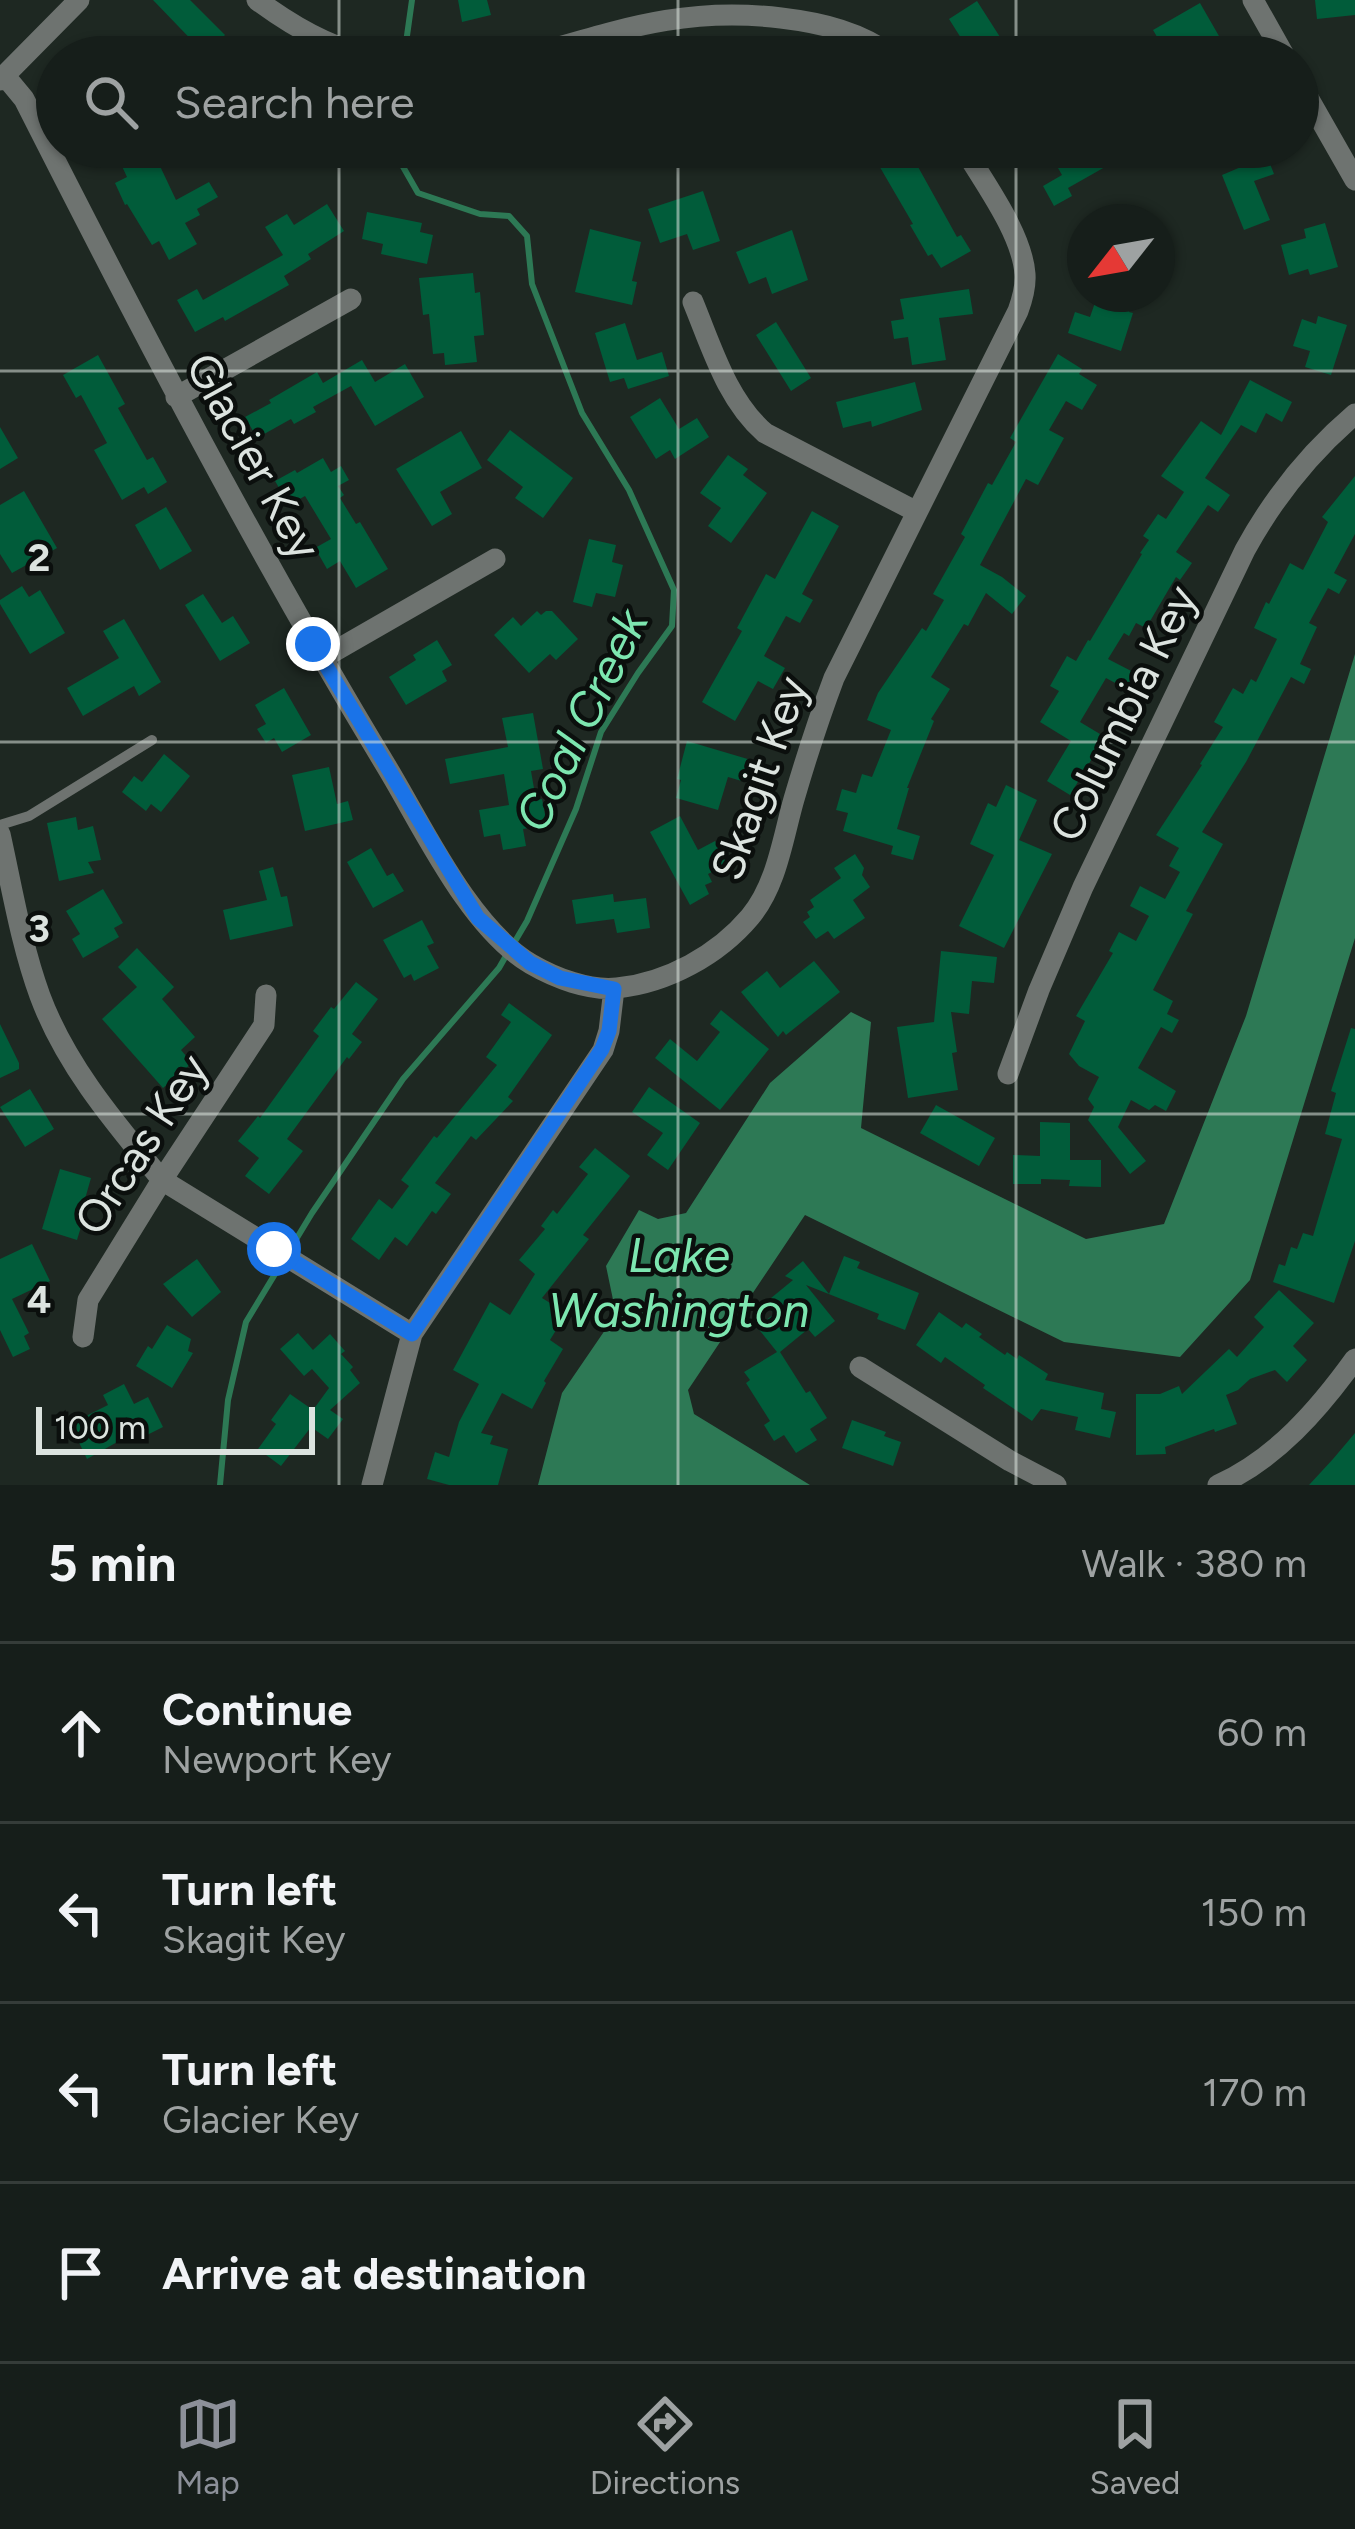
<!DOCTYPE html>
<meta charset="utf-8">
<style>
:root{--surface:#161e1a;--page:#232b27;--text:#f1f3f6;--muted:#9ea2a2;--line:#353c39;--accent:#8c9099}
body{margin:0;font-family:Figtree,sans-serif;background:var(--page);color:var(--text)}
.compass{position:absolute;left:1067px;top:204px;width:108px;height:108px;border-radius:50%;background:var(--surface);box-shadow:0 3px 9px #0004;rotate:239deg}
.scale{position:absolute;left:36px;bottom:30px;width:279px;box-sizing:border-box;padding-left:12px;border:6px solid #dce3df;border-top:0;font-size:33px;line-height:42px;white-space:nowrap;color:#dce3df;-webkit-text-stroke:9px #0b0f0d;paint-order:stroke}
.stop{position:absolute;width:36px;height:36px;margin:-27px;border:9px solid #1a73e8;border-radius:50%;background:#fff}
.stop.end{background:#1a73e8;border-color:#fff;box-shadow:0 3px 12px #0008}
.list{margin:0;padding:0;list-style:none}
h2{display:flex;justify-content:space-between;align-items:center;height:156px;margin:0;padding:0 48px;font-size:51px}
h2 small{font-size:39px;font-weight:400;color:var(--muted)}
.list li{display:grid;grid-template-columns:78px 1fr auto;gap:36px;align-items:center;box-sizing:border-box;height:180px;padding:0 48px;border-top:3px solid var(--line)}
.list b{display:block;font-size:45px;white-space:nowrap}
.list p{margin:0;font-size:39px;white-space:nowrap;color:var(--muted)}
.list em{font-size:39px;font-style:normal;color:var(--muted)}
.icon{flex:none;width:66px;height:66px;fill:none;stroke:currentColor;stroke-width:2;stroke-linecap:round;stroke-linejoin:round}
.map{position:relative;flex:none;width:1355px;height:1485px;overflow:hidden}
.search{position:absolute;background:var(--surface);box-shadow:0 3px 9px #0004;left:36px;right:36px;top:36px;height:132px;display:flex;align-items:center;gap:30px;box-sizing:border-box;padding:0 42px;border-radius:66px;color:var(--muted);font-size:45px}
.sheet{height:876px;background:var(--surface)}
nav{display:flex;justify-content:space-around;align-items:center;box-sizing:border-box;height:168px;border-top:3px solid var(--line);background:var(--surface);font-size:33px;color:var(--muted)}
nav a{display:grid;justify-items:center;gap:6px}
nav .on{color:var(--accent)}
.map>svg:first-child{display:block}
.water{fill:#2d7955}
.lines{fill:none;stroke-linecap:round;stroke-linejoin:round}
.stream{stroke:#2d7955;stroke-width:6}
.building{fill:#015c3a}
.lane{stroke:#6e7370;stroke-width:10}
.street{stroke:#6e7370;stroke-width:21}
.route{stroke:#1a73e8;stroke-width:15}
.grid{fill:none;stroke:#dce3df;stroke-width:3;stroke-opacity:0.55}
.labels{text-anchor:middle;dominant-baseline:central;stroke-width:9;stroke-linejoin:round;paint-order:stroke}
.street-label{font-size:45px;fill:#dce3df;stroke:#0b0f0d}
.water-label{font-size:48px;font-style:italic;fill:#7de6b0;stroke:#0b0f0d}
.grid-label{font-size:39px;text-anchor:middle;font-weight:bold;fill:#dce3df;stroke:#0b0f0d;stroke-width:9;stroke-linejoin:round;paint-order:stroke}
</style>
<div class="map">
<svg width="1355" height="1485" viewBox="0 0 1355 1485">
<rect width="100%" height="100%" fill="#1e2822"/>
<path class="water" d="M1355 654V938L1250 1280 1180 1357 1064 1342 805 1215 688 1390 694 1414 810 1485H538L562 1393 616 1314 606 1266 639 1210 658 1219 686 1213 770 1083 851 1012 871 1022 861 1128 1086 1239 1164 1224 1246 1016Z"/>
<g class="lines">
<path class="stream" d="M404 57 412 0
M404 147 402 165 418 193 480 214 509 216 527 236 532 284 582 413 629 490 674 590 672 626 638 673 601 732 576 809 527 921 514 943
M220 1485 228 1400 246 1322 312 1213 403 1079 499 968 507 954"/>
</g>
<path class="building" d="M153 0H190L225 35 205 54Z
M458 0H487L491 15 462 22Z
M1315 0H1355V15L1317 19Z
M977 1 1007 48 992 57H973L949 19Z
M1200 3 1227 50 1215 57H1169L1153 30Z
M113 147H151L176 200 209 182 218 197 197 209 200 215 185 223 197 244 169 260 159 241 152 245 127 204 125 205 115 183 127 177Z
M430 147H473V158L431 162Z
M891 147H907L957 237 961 235 971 251 941 268 932 254 928 256 910 225 913 224 874 157Z
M1046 147H1094L1105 167 1068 188 1072 196 1054 206 1043 186 1062 175Z
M1267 156 1274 174 1254 181 1270 220 1244 230 1222 175Z
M703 191 720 241 693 250 687 234 660 243 648 209Z
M327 204 344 231 308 254 311 259 284 276 289 285 225 321 223 317 195 332 177 300 197 289 203 300 283 255 265 227 287 214 294 225Z
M367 212 422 223 420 232 433 235 427 264 381 254 383 244 362 239Z
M1325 223 1338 267 1310 275 1308 269 1289 275 1281 245 1306 238 1304 229Z
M590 229 641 242 632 281 637 282 632 305 575 292Z
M792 230 808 280 772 294 766 277 749 284 736 252Z
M473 273 475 293 480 292 484 335 474 336 477 362 445 365 444 353 433 354 429 314 423 315 419 278Z
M969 289 973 314 939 318 946 360 912 365 908 337 894 339 891 321 904 319 900 299Z
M1098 294 1134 297 1129 312 1133 313 1121 351 1068 333 1075 312 1090 317Z
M1318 316 1347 325 1331 375 1305 367 1310 351 1293 346 1302 319 1316 324Z
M776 322 811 378 791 391 756 335Z
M625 323 637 360 662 352 669 376 628 389 624 378 610 382 595 333Z
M1058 354 1082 369 1079 374 1097 385 1082 410 1066 401 1049 430 1064 438 1038 485 1026 479 980 565 1002 577 1026 596 1012 614 986 593 968 626 964 624 931 677 950 689 931 719 934 721 907 788H909L897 829 920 836 913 860 891 854 893 846 843 831 848 813 836 810 842 789 856 793 862 774 872 777 891 730 867 720 878 693 922 628 926 631 944 600 933 594 965 537 961 534 988 483 992 485 1016 442 1010 438Z
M98 355 125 404 118 408 147 460 153 457 167 482 148 494 144 487 122 500 94 450 107 443 81 395 76 398 63 375Z
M362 360 375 382 405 364 424 397 375 426 351 386 313 407 316 412 294 424 291 419 257 438 245 417 271 403 269 400 317 372 323 383Z
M1250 380 1292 402 1282 422 1266 413 1256 433 1241 425 1205 478 1230 495 1218 512 1208 505 1176 552 1192 563 1180 580 1176 577 1146 628 1136 623 1129 636 1124 633 1108 659 1139 675 1130 691 1106 678 1080 722 1105 737 1070 795 1047 781 1071 741 1040 722 1059 691 1050 686 1067 656 1076 661 1088 640 1090 641 1142 554 1140 553 1149 540 1143 536 1158 514 1166 519 1184 492 1161 476 1201 421 1221 435Z
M915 382 922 410 872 427 871 421 843 428 836 402Z
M660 398 679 429 697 418 709 437 675 459 670 450 656 459 630 417Z
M0 427 18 458 0 469Z
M510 430 573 478 543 518 515 498 523 487 487 460Z
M461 431 482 468 440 492 452 514 432 526 396 469Z
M728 455 748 469 743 475 767 493 731 543 708 526 721 508 700 493Z
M323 458 331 472 341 466 349 480 338 486 344 495 340 498 356 524 360 522 388 569 356 588 340 561 327 569 315 548 331 539 305 496 289 505 275 481 295 470 297 473Z
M1355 476V534L1334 573 1347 580 1339 594 1328 588 1309 623 1317 627 1300 664 1311 669 1304 684 1291 677 1246 762 1202 832 1223 844 1186 911 1193 914 1153 990 1173 1001 1167 1014 1179 1020 1172 1033 1161 1027 1138 1068 1176 1091 1166 1111 1155 1105 1149 1110 1131 1100 1118 1127 1146 1161 1130 1174 1088 1120 1094 1107 1088 1099 1099 1077 1079 1066 1069 1054 1085 1021 1076 1016 1113 953 1109 951 1119 932 1136 941 1149 916 1130 906 1140 886 1165 899 1180 872 1169 866 1179 848 1156 835 1202 765 1200 764 1223 727 1214 722 1233 688 1243 694 1251 679 1256 682 1277 639 1254 628 1266 602 1269 604 1290 563 1303 570 1328 522 1322 517Z
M24 491 57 548 12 573 0 554V505Z
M166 507 192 551 160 570 135 525Z
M812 511 839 526 802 594 813 600 800 623 786 616 764 656 785 668 773 689 758 681 735 721 702 702 742 631 737 628 766 574 775 579Z
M589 539 616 545 612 562 623 565 615 597 596 593 592 607 573 602Z
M22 586 29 597 40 590 65 633 30 654 0 604V600Z
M203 594 222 623 233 616 250 643 220 661 185 605Z
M537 611 541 615 546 611H552L578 639 556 660 550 654 529 673 494 635 513 617 521 626Z
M124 619 161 682 139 696 134 686 83 716 67 688 119 658 103 631Z
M437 640 452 665 442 671 447 681 406 705 389 677 416 660 413 655Z
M284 688 311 735 282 752 274 738 266 743 257 729 266 724 255 705Z
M533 713 543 769 531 771 536 800 542 799 547 825 523 829 526 846 503 850 500 834 484 837 479 810 509 805 504 774 450 784 445 759 508 747 502 718Z
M687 741 751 760 745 782 728 777 718 810 676 798 681 780 677 779Z
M164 754 190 776 161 812 151 804 146 811 122 792 134 776 142 782Z
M329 767 337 804 348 801 353 820 305 831 292 775Z
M1006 785 1037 800 1019 840 1052 854 1004 948 959 926 994 855 970 844 988 803 996 807Z
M680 816 698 850 715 841 727 864 708 874 712 882 705 885 709 894 690 905 650 832Z
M76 817 78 830 93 826 101 860 88 862 94 873 59 881 47 823Z
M371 848 387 876 393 873 404 891 373 908 347 862Z
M855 854 864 868 862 875 870 887 853 900 865 918 834 939 828 931 816 939 803 922 810 917 807 912 814 907 810 900 841 878 834 868Z
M273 867 281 897 287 896 293 926 230 940 223 910 267 900 259 871Z
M103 889 123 923 114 928 119 937 83 958 72 939 80 934 66 911Z
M613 894 614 902 646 898 650 928 617 933 614 919 576 924 572 900Z
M422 920 434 943 427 946 439 968 414 981 411 974 404 978 383 940Z
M137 948 174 987 162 999 195 1037 181 1050 192 1063 163 1088 102 1019 137 987 118 967Z
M941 951 997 957 994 983 972 981 969 1014 951 1012 957 1052 952 1053 958 1090 908 1098 897 1027 934 1022Z
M814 961 840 992 786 1035 783 1031 778 1037 741 992 767 971 780 988Z
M356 982 378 999 352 1034 362 1042 349 1059 347 1057 287 1139 303 1151 269 1194 245 1176 259 1158 238 1141 258 1116 260 1118 319 1036 313 1031 331 1007 334 1009Z
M509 1003 552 1035 508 1097 513 1101 476 1140 471 1136 435 1183 451 1194 436 1214 432 1211 407 1246 395 1237 379 1260 351 1239 379 1199 392 1209 409 1186 401 1180 434 1136 437 1138 497 1065 486 1057 511 1022 501 1015Z
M721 1010 769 1049 720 1110 655 1058 670 1039 697 1061 720 1032 710 1024Z
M0 1024 19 1063V1069L0 1078Z
M1351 1028 1355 1029V1241L1334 1303 1273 1282 1279 1264 1285 1266 1291 1247 1297 1249 1303 1233 1313 1236 1342 1139 1325 1134 1336 1093 1331 1091Z
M649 1087 700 1123 668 1170 647 1155 663 1133 632 1112Z
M30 1089 54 1129 25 1147 0 1107Z
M936 1105 995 1138 979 1166 920 1133Z
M1040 1122 1070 1123V1160H1101V1187L1069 1186 1070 1180 1041 1179V1184H1013V1155L1040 1156Z
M595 1148 630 1176 583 1235 589 1239 542 1298 560 1309 554 1318 561 1322 550 1340 563 1349 544 1381 546 1383 532 1409 502 1393 481 1433 493 1436 490 1444 508 1449 498 1485H449L427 1479 435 1452 449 1457 459 1422 479 1384 453 1370 490 1302 510 1315 535 1274 519 1260 545 1229 541 1226 553 1210 557 1214 588 1174 579 1167Z
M60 1169 91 1178 83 1206 87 1207 77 1240 42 1229Z
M32 1244 50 1281 12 1299 29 1333 24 1336 30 1349 13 1357 0 1330V1259Z
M844 1256 860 1262 857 1268 919 1293 905 1330 877 1319 879 1314 806 1285 835 1321 815 1337 808 1329 780 1352 806 1393 810 1391 827 1418 810 1429 817 1440 796 1453 784 1435 774 1441 764 1425 770 1421 746 1383 750 1380 744 1372 777 1352 757 1327 774 1314 765 1303 793 1280 785 1276 803 1261 829 1294Z
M197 1259 221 1292 192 1317 163 1284Z
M1279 1290 1314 1323 1293 1346 1307 1360 1287 1382 1275 1370 1250 1379 1238 1390 1226 1395 1237 1424 1215 1432 1214 1429 1165 1447 1166 1454 1136 1455V1394H1160L1179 1386 1182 1394 1229 1349 1237 1357 1264 1327 1254 1317Z
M939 1312 962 1328 966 1323 982 1334 979 1337 1005 1355 1007 1352 1017 1359 1019 1355 1048 1374 1045 1380 1104 1393 1101 1409 1116 1412 1110 1438 1075 1430 1078 1417 1041 1409 1032 1421 983 1388 985 1385 945 1357 941 1363 916 1345Z
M167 1325 191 1339 188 1351 193 1353 172 1388 136 1366 148 1346 152 1349Z
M298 1333 313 1350 330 1334 345 1351 341 1354 353 1367 350 1370 360 1383 330 1410 343 1419 328 1439 311 1427 281 1466 258 1449 276 1424 271 1420 290 1394 313 1410 329 1388 312 1369 304 1376 280 1349Z
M124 1384 134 1404 148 1397 163 1427 139 1439 135 1432 87 1459 70 1424 108 1405 103 1395Z
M852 1420 886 1432 884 1436 901 1442 893 1466 842 1448Z
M1355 1433V1485H1309L1333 1459Z"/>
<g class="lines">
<path class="lane" d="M0 825 29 816 152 740"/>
<path class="street" d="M257 0C292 26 332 50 375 57
M1253 0 1285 57
M524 57C617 31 683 6 781 18 823 23 860 32 894 57
M5 76 24 99C139 326 256 551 388 769 424 829 470 928 531 964 555 978 589 991 617 988 667 983 718 955 750 917 777 885 783 837 794 799 806 758 819 718 834 678L1018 311C1022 300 1026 287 1025 274 1022 233 984 183 963 147
M0 80 79 0
M1298 80 1355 180
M693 302C712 348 727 400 765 433L917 512
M176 397 351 299
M321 659 495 559
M0 834C12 888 21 944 40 996 66 1066 115 1123 162 1180L412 1334
M1008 1074 1039 990 1083 887 1245 550C1274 497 1309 453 1355 414
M83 1337 88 1300 162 1180 264 1025 266 995
M860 1367 1010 1461 1056 1485
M372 1485 412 1334 603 1050 609 1031 614 989
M1218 1485C1276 1459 1319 1409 1355 1359"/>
</g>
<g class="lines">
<path class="route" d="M274 1249 412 1334 602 1049 609 1031 614 989 560 978 530 963 478 918 313 644"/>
</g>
<path class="grid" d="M339 0V57M678 0V57M1016 0V57M339 147V1485M678 147V1485M1016 147V1485M0 371H1355M0 742H1355M0 1114H1355"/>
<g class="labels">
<g class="street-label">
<text transform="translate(254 456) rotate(61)">Glacier Key</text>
<text transform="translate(1123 713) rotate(-64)">Columbia Key</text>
<text transform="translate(759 778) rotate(-71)">Skagit Key</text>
<text transform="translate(141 1144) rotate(-57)">Orcas Key</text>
</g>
<g class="water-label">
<text transform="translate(581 720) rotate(-64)">Coal Creek</text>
<text x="679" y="1255">Lake<tspan x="679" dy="55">Washington</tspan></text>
</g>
</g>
<g class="grid-label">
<text x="39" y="571">2</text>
<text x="39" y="942">3</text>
<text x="39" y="1313">4</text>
</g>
</svg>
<svg class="compass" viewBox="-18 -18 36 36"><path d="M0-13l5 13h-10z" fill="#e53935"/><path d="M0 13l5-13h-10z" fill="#9ea2a2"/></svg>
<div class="scale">100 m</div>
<div class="stop" style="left:274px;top:1249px"></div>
<div class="stop end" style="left:313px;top:644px"></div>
<div class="search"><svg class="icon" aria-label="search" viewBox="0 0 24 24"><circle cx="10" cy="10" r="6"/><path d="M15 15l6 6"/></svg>Search here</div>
</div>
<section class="sheet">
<h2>5 min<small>Walk · 380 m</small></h2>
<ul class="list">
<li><svg class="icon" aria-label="ahead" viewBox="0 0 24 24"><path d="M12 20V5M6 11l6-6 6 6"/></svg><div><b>Continue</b><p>Newport Key</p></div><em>60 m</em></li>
<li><svg class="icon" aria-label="left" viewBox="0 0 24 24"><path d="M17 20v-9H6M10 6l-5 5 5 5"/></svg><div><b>Turn left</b><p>Skagit Key</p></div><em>150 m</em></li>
<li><svg class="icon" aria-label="left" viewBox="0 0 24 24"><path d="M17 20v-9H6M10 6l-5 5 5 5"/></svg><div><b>Turn left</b><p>Glacier Key</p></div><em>170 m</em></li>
<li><svg class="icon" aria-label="arrive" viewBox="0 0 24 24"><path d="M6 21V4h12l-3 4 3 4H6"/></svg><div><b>Arrive at destination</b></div></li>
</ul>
</section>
<nav>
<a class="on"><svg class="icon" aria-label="map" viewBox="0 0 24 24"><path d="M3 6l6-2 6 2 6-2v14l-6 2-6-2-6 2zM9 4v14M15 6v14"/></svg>Map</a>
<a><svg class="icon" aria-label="directions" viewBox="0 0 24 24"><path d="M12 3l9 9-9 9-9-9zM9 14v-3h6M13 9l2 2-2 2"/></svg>Directions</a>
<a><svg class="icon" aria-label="saved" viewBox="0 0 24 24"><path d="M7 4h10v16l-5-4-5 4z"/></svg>Saved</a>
</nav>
